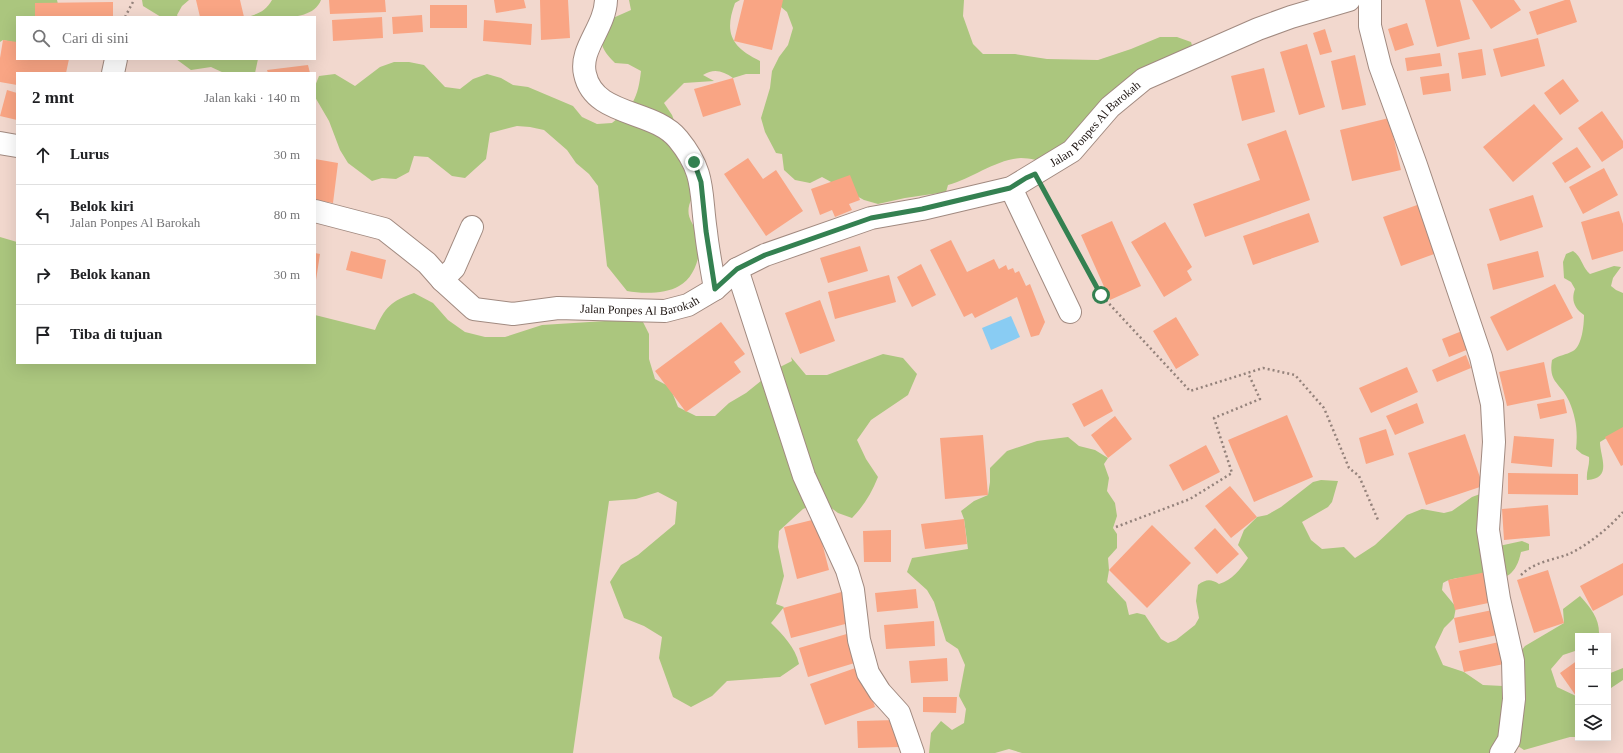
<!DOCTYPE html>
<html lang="id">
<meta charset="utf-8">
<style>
:root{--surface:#fff;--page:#f2f2f2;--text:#202124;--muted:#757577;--line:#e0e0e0}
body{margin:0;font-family:Georgia,serif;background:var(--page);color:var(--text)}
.controls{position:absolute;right:12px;bottom:12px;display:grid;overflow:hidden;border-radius:0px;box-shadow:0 4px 16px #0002}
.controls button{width:36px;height:36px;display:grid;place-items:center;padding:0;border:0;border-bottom:1px solid var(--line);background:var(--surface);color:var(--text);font:20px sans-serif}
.stop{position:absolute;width:12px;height:12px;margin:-9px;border:3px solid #348151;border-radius:50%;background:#fff}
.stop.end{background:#348151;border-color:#fff;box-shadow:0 1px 4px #0008}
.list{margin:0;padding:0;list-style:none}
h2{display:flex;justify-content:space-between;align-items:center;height:52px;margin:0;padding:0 16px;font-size:17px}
h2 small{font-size:13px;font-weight:400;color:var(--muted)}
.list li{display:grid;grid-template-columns:26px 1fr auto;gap:12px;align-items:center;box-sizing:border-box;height:60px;padding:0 16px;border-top:1px solid var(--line)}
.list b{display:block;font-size:15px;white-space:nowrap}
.list p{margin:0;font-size:13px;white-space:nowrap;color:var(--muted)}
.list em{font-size:13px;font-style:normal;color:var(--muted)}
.icon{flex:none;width:22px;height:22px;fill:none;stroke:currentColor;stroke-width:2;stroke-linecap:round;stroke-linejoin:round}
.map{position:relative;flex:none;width:1623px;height:753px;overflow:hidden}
.search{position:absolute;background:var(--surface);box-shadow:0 4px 16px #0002;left:16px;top:16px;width:300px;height:44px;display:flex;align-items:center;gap:10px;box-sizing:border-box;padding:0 14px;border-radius:0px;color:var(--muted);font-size:15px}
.panel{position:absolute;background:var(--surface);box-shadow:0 4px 16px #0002;left:16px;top:72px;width:300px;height:292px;border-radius:0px}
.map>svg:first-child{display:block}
.green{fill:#abc67e}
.water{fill:#89ccf3}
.building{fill:#f9a584}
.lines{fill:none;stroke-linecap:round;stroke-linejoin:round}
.minor-casing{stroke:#a18a80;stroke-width:24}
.path{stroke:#94827b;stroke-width:2.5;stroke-dasharray:2 3;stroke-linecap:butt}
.minor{stroke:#fff;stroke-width:22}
.route{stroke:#348151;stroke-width:5}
.labels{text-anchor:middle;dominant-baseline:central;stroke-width:3;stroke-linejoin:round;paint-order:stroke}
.street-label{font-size:12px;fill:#1c1310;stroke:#fce7de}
</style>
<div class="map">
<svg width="1623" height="753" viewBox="0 0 1623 753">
<rect width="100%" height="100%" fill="#f2d8ce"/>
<path class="green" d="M0 0H57L61 17H17V43L3 40 0 42Z
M142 0H189L182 6 177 15 178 17H161L143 6Z
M272 0H321C312 24 266 17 245 17 257 15 266 11 272 0Z
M629 0H740L735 3C724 33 731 47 760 61V74H746L733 78C723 71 714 68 703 75L714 81 684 83 664 103 672 115 699 187C691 198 684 210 692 223 694 228 699 232 699 237 702 253 695 278 679 286 666 294 642 294 627 291L607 266 598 186 589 174 576 163 567 150 544 130 530 127 517 126 490 133 486 159 465 178 452 176 428 157 414 156 409 172 396 179 382 178 372 181 348 163 340 150 329 121 315 97V86L319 76 335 74 355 86 380 67 394 62H409L424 65 445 87 460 89 473 79 487 74 501 78 513 85 528 87 573 106 582 117 597 124 612 123C633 107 638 98 641 71L628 64 615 63C600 48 599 42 604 22L631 10Z
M767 0H964L963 16 973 44 983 54H1015L1047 59 1098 60 1131 49 1160 37H1177L1191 42 1195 55 1049 162C1040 161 1030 158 1021 158 994 160 972 179 948 185L946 192 905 198 878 204 864 200 822 177 810 183 795 180 784 170 782 154 776 153 765 132 761 118 770 88 772 71 779 57 788 45 793 28 787 12 775 2Z
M176 59H258L255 73H224L211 67 191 70Z
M0 237 17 242V363H315V315L375 330C385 307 391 301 414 293L433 303 448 320 465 332 485 337H505L542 325 621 320 639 314 649 334V359L655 379 670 387 678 407 696 416H715L729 403 746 393 776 369 792 361 791 357 806 375H827L883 354 903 358 917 374 908 395 871 420 857 440 866 459 878 477C872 492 864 506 852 518L838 513 822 501 803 509 779 531 778 547 784 576 776 604 784 607 771 623C783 635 795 647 799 664L780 677 727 681 712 696 691 707 673 697 659 658 662 637 644 626 624 618 610 582 621 565 638 555 675 524 677 502 658 492 636 499 609 501 573 753H0Z
M1573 251C1582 257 1582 267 1590 274L1614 266 1621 267 1613 278 1611 286 1616 290 1623 293V428L1600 442C1600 457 1613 478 1587 480 1586 471 1590 465 1589 457L1582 454 1576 449C1578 432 1576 417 1569 401 1561 383 1548 383 1552 360 1559 355 1566 355 1573 351 1582 346 1584 325 1584 315 1574 308 1571 300 1575 289L1571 282 1564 278 1563 262 1566 254Z
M1068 437 1079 446 1095 450 1108 458 1104 464 1109 478 1107 491 1115 503 1117 516 1113 528 1117 534V548L1108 558 1109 570 1107 582 1126 602 1129 615 1137 613 1145 615 1161 639 1168 643 1176 640 1195 625 1199 618 1196 601 1198 585C1206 579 1211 579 1219 584 1232 580 1240 570 1248 558L1238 545 1244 530 1257 517 1267 515 1281 507 1313 482 1321 480 1338 481 1332 502 1328 507 1302 522 1311 540 1322 549 1344 547 1355 558 1375 545 1407 515 1422 509 1444 513 1452 511 1472 497 1480 494 1499 546 1522 541 1529 544V550L1521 552C1511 601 1472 565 1443 583L1442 590 1456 607 1454 618 1444 628 1435 647 1443 665 1464 672 1483 685 1503 686 1513 661 1525 646 1564 623 1563 609 1580 596C1591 608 1600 619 1599 636H1578V650L1563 655 1551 669 1557 687 1576 696 1578 694V737H1570L1524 750 1509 740 1503 753H1022L1009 749 995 753H929L931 733 941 721 952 730 964 723 966 709 959 696 965 665 958 649 946 641 934 602 927 590 907 572 912 558 968 549 964 519 961 511 974 501 988 495 990 482V468L1007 451 1037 441Z
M1623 668V680L1608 690V674Z"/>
<path class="water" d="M1011 316 1020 337 991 350 982 328Z"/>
<path class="building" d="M196 0H240L244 17H200Z
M329 0H385L386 12 330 14Z
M494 0H524L526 8 496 13Z
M540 0H568L570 38 541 40Z
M744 0H783L772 50 734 41Z
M1425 0H1460L1470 39 1437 47Z
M1472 0H1514L1521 10 1491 29Z
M1565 0H1570L1577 22 1537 35 1529 12Z
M113 2V17H35V3Z
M430 5H467V28H430Z
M422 15 423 32 393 34 392 17Z
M382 17 383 38 333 41 332 20Z
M484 20 532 24 531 45 483 41Z
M1407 23 1414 45 1395 51 1388 29Z
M1325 29 1332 52 1320 55 1313 33Z
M1538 38 1545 66 1501 77 1493 49Z
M3 40 17 42V59H69L66 73H17V85L0 82V58Z
M1307 44 1325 107 1299 115 1280 52Z
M1482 49 1486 75 1462 79 1458 53Z
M1440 53 1442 66 1407 71 1405 58Z
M1355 55 1366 105 1342 110 1331 61Z
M308 65 310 73H268L267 70Z
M1264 68 1275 112 1242 121 1231 76Z
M1449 73 1451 91 1423 95 1420 77Z
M733 78 741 105 703 117 694 89Z
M1563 79 1579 101 1560 115 1544 93Z
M7 90 17 93V120L0 116Z
M1534 104 1563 139 1513 182 1483 147Z
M1602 111 1623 141V148L1602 162 1578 128Z
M1389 118 1401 170 1352 181 1340 130Z
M1286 130 1310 200 1205 237 1193 204 1260 180 1247 144Z
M1577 147 1591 167 1565 183 1552 163Z
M748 158 763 179 776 170 803 211 766 236 724 174Z
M315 159 338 163 333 203 315 200Z
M1604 168 1618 195 1583 214 1569 187Z
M850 175 860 200 849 204 852 210 835 217 832 210 820 215 811 189Z
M1533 195 1543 227 1500 241 1489 209Z
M1420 204 1437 253 1401 266 1383 217Z
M1619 211 1623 224V251L1592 260 1581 222Z
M1309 213 1319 242 1253 265 1243 236Z
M1112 221 1141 286 1110 300 1081 235Z
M1165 222 1192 267 1187 271 1192 280 1164 297 1131 242Z
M951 240 967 272 994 259 999 269 1006 265 1008 270 1013 268 1015 273 1019 271 1026 286 1030 284 1045 322 1039 335 1031 337 1017 297 975 318 972 313 964 317 930 250Z
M860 246 868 271 828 283 820 258Z
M351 251 386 260 382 279 346 270Z
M1538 251 1544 277 1493 290 1487 264Z
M315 253 320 254 316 280H315Z
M921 264 936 295 912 307 897 277Z
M889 275 896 302 835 319 828 292Z
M1555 284 1573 318 1507 351 1490 317Z
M820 300 835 341 800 354 785 313Z
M1176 317 1199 355 1176 369 1153 331Z
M721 322 745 354 734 362 741 372 686 412 655 371Z
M1462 331 1469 349 1449 357 1442 339Z
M1466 355 1471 368 1437 382 1432 370Z
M1544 362 1551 397 1507 406 1499 372Z
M1407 367 1418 392 1371 413 1359 388Z
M1102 389 1113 411 1084 427 1072 404Z
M1564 399 1567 413 1540 419 1537 404Z
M1417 403 1424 423 1395 435 1386 416Z
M1287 415 1313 477 1254 502 1228 440Z
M1115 416 1132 439 1108 458 1091 435Z
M1623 427V465L1621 466 1605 437Z
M1386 429 1394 455 1366 464 1359 438Z
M1465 434 1483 486 1426 505 1408 453Z
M983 435 988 495 945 499 940 438Z
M1514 436 1554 439 1552 467 1511 463Z
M1206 445 1220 472 1183 491 1169 465Z
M1508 473 1578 474V495L1508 494Z
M1230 486 1257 517 1231 538 1205 506Z
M1548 505 1550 536 1504 540 1502 509Z
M816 519 829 570 797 579 784 527Z
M964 519 967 544 925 549 921 524Z
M1152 525 1191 563 1147 608 1109 570Z
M1215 528 1239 554 1217 574 1194 548Z
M891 530V562H864L863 531Z
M1623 563V595L1593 611 1580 586Z
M1548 570 1564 623 1534 633 1517 580Z
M1486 572 1493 602 1455 610 1448 580Z
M916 589 918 608 877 612 875 593Z
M845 591 853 622 791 638 783 608Z
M1497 609 1502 634 1459 643 1454 618Z
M934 621 935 646 886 649 884 625Z
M850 633 858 662 808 677 799 648Z
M1499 642 1504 664 1464 672 1459 651Z
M947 658 948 681 911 683 909 661Z
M1578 660V694L1576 696 1560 673Z
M861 666 875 707 825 725 810 684Z
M923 697H957L956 713 923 712Z
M898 720 900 747 858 748 857 721Z"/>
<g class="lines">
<g class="minor-casing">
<g id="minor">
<path d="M606 0C605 28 579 49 585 74 594 117 654 109 678 139 706 173 700 192 706 232 708 251 712 270 715 289"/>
<path d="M1370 0V26L1380 66 1416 165 1481 357 1492 404 1494 442 1488 530 1499 599 1513 661 1514 699 1509 740 1501 753"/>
<path d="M113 73 116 59"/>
<path d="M0 143 17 146"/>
<path d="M1011 188 1070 312"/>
<path id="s1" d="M315 211 384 229 427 263 442 280 474 309 513 314 558 308 665 311 688 305 715 289 737 269 765 255 871 218 922 209 1011 188 1072 151 1110 107 1144 79 1258 29 1291 17 1349 0"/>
<path d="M737 269 804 476 847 570 853 590 859 640 868 673 880 692 899 713 913 753"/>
<path d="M442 280 454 268 472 227"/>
</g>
</g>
<path class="path" d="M125 17 134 0
M1047 196 1101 295 1190 391 1263 368 1295 375 1324 408 1349 468 1359 476 1378 520
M1116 527 1190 499 1232 473 1214 418 1260 399 1248 373
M1521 575C1534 562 1553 560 1569 554 1588 545 1609 528 1623 512"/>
<use href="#minor" class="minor"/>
</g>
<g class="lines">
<path class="route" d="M694 162 701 182 706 231 715 289 737 269 765 255 871 218 922 209 1010 188 1026 178 1035 174 1101 295"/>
</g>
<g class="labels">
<g class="street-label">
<text stroke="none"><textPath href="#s1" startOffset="862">Jalan Ponpes Al Barokah</textPath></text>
<text stroke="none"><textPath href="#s1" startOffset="359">Jalan Ponpes Al Barokah</textPath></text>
</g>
</g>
</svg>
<div class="controls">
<button>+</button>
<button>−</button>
<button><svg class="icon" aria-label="layers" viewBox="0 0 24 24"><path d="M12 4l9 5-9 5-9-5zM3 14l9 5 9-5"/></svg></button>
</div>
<div class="stop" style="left:1101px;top:295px"></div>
<div class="stop end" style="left:694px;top:162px"></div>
<div class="search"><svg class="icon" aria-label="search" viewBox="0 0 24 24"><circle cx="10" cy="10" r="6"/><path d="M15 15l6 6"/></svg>Cari di sini</div>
<section class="panel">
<h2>2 mnt<small>Jalan kaki · 140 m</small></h2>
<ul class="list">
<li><svg class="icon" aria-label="ahead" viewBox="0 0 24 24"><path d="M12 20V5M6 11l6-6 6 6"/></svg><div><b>Lurus</b></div><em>30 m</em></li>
<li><svg class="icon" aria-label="left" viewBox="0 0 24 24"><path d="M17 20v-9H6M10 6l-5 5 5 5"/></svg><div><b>Belok kiri</b><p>Jalan Ponpes Al Barokah</p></div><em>80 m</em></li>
<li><svg class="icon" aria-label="right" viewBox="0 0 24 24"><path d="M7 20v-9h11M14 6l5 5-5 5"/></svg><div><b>Belok kanan</b></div><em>30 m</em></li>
<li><svg class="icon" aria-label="arrive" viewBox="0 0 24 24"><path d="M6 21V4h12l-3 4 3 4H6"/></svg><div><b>Tiba di tujuan</b></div></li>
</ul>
</section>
</div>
